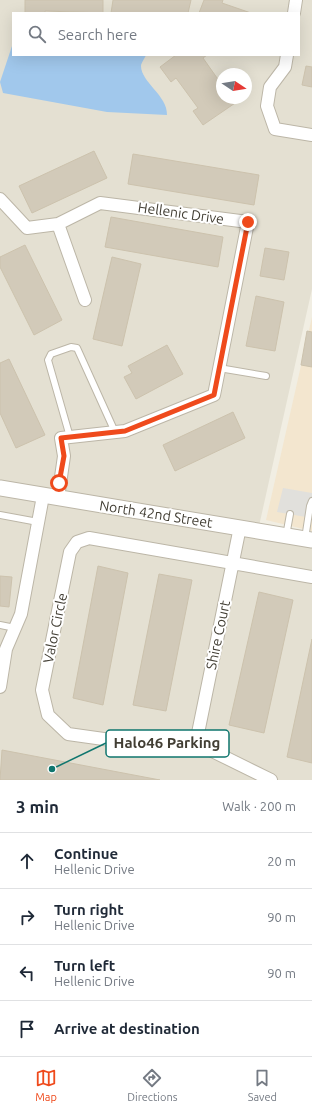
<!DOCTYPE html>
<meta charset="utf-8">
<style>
:root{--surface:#fff;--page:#f6f6f7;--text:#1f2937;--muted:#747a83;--line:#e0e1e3;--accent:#ef4a1c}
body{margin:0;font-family:Ubuntu,sans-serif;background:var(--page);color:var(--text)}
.compass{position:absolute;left:216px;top:68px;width:36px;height:36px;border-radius:50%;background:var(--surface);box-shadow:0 4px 16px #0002;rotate:102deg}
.stop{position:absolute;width:12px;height:12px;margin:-9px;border:3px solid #ef4a1c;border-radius:50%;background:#fff}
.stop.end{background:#ef4a1c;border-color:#fff;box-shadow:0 1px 4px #0008}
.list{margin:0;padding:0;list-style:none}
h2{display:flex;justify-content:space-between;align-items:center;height:52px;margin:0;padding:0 16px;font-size:17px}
h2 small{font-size:13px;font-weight:400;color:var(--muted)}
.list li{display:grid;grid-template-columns:26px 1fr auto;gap:12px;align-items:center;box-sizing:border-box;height:56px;padding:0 16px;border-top:1px solid var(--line)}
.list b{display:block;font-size:15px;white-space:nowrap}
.list p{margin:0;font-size:13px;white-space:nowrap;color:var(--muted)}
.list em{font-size:13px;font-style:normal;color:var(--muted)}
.icon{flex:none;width:22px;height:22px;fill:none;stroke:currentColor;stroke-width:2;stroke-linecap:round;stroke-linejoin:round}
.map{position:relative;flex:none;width:312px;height:780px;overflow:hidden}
.search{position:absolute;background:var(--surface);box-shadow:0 4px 16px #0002;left:12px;right:12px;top:12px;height:44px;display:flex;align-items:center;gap:10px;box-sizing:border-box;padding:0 14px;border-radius:0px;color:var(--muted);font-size:15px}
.sheet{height:276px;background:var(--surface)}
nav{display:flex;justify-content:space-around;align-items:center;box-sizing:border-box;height:56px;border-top:1px solid var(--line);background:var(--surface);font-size:11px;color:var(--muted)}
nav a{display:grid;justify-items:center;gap:2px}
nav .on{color:var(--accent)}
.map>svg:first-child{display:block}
.residential{fill:#e4e0d2;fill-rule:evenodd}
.commercial{fill:#f3e6cf}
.parking{fill:#e1e0dc}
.water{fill:#a1c8ec}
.building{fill:#d2cab9;stroke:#ccc2ad}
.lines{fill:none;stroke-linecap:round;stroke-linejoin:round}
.service-casing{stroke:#bcb6a7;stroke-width:8}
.minor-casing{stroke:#bcb6a7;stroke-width:14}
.tertiary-casing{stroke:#bcb6a7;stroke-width:17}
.service{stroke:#fff;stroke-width:6}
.minor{stroke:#fff;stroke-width:12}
.tertiary{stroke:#fff;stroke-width:15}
.route{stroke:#ef4a1c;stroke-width:5}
.labels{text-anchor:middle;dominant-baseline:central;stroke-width:4;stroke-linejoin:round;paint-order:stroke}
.street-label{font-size:14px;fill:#423e34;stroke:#fff}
.leader{fill:none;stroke:#0f766e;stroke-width:1.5}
.callout-dot{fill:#0f766e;stroke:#fff;stroke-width:1.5}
.callout{fill:#fff;stroke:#0f766e;stroke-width:1.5}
.callout-label{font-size:15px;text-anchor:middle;font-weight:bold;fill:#423e34}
</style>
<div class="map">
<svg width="312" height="780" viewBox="0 0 312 780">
<rect width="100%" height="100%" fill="#f1eee3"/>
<path class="residential" d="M0 0H312V289L257 535 312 547V780H0ZM13 13H299V55H13ZM222 74H246V98H222Z"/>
<path class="commercial" d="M312 317V531L266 520Z"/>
<path class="parking" d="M283 488 312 493V518L277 512Z"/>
<path class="water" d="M13 43V55H146C145 58 141 63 141 66 141 82 168 96 167 115L107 112 3 93 0 82Z"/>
<path class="building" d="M25 0H103V13L45 11V13H25Z
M113 0H191L188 13H111Z
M204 0H223L222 3 251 13H199Z
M176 55H207L203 58 222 85V98L241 99 203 125 193 111 198 108 176 78 171 82 160 67Z
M306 66 312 67V87L302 85Z
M94 151 107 178 32 213 19 186Z
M133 154 259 175 254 205 128 184Z
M111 217 223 237 218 267 105 247Z
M25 245 62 320 34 335 0 267V257Z
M265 248 289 252 284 280 260 276Z
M112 257 141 264 122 346 93 339Z
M256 296 284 302 275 351 246 346Z
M307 331 312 332V367L301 365Z
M167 345 183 374 136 399 124 377 132 373 128 366Z
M9 359 45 435 16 448 0 413V363Z
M233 412 245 438 175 471 163 445Z
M98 566 128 573 103 705 73 698Z
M159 574 192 580 166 711 133 705Z
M0 576 12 577 9 607 0 606Z
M259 592 293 600 264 733 229 725Z
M312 639V763L287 757Z
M2 750 160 780H0Z"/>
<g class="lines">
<g class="service-casing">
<path id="service" d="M219 368 266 376
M70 437 48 360 51 354 71 347 77 348 115 432
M0 515 38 522
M286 536 290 514
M305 539 310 506 312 501
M0 625 15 628"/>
</g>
<g class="minor-casing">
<path id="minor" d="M294 13 296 0
M287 55 285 67 270 87 267 106 275 129 312 135
M0 199 27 228 58 224 100 203 248 222 214 395 125 431 61 438 64 456 58 498
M58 224 85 300
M0 687 6 649 21 614 43 496
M196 743 240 527
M271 780 196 743 125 742 68 734 48 715 42 690 70 552 77 542 89 538 312 577"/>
</g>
<g class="tertiary-casing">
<path id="tertiary" d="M0 488 312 540"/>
</g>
<use href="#service" class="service"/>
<use href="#minor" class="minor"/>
<use href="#tertiary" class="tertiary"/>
</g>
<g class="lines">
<path class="route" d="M59 483 64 456 61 438 125 431 214 395 248 222"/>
</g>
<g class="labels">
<g class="street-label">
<text transform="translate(181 213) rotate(8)">Hellenic Drive</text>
<text transform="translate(156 514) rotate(9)">North 42nd Street</text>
<text transform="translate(55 628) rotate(-78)">Valor Circle</text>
<text transform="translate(218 635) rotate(-78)">Shire Court</text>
</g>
</g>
<path class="leader" d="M52 769L106 743"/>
<circle class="callout-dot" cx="52" cy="769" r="4"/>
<rect class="callout" x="106" y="730" width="123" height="27" rx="4"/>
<g class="callout-label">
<text x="167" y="748">Halo46 Parking</text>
</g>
</svg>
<svg class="compass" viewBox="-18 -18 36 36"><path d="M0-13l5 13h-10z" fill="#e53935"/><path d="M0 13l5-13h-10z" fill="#747a83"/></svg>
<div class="stop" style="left:59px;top:483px"></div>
<div class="stop end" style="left:248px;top:222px"></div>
<div class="search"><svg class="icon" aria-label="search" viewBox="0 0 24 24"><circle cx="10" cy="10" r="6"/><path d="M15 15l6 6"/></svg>Search here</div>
</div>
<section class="sheet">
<h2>3 min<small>Walk · 200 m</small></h2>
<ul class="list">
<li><svg class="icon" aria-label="ahead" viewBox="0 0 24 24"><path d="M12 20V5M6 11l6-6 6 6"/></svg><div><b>Continue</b><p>Hellenic Drive</p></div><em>20 m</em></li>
<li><svg class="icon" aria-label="right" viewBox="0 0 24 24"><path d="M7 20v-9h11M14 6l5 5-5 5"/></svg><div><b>Turn right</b><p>Hellenic Drive</p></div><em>90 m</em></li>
<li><svg class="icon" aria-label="left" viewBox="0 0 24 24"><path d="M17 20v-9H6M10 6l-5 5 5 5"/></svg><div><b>Turn left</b><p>Hellenic Drive</p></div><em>90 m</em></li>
<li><svg class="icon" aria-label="arrive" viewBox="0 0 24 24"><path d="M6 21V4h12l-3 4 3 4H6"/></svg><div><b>Arrive at destination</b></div></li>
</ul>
</section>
<nav>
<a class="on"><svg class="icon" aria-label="map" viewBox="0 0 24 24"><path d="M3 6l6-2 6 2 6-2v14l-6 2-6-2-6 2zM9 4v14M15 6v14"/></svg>Map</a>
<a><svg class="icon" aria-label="directions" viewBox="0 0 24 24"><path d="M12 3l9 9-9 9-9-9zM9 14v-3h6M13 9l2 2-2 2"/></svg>Directions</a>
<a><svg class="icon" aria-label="saved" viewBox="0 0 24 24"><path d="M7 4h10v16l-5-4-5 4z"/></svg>Saved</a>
</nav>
